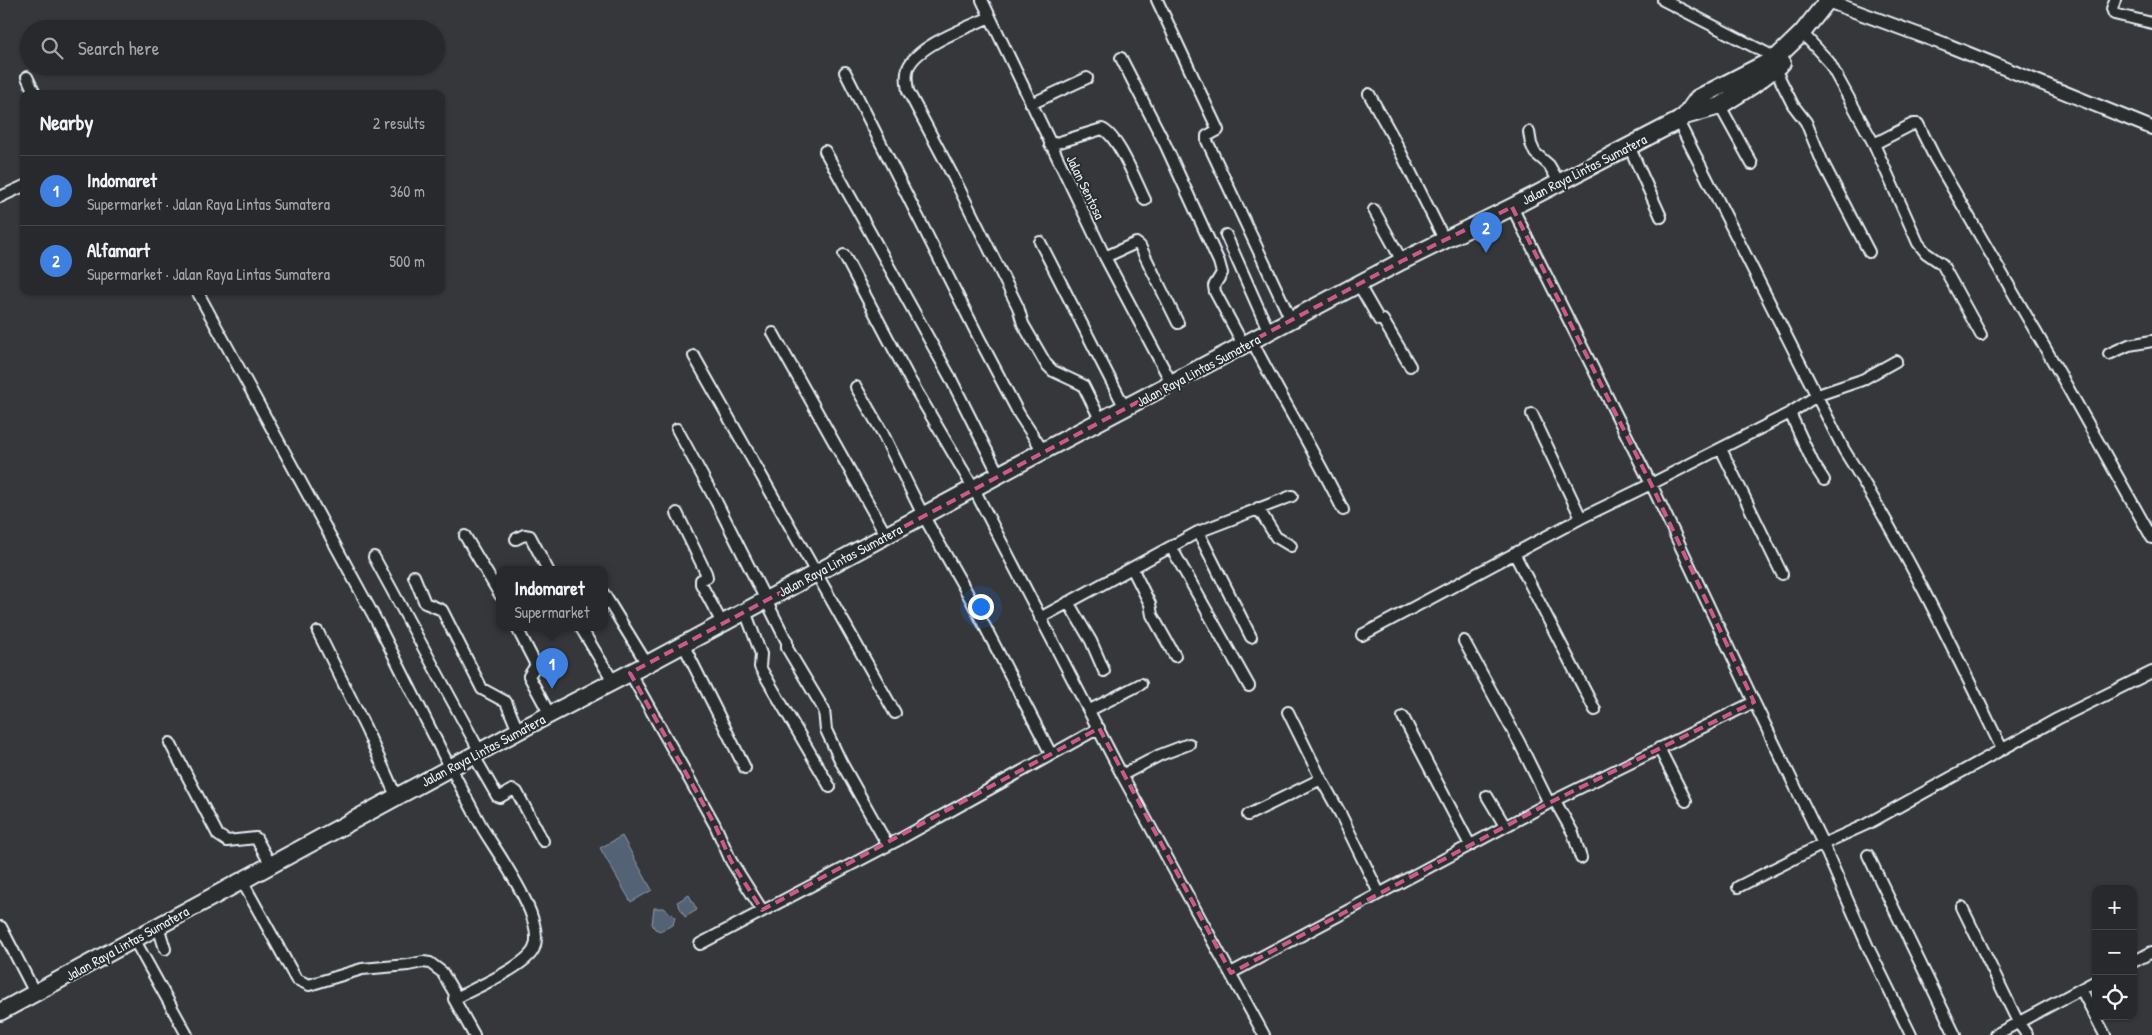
<!DOCTYPE html>
<meta charset="utf-8">
<style>
:root{--surface:#28292c;--page:#303134;--text:#f1f3f6;--muted:#a5a6a9;--line:#444548;--accent:#ffd166}
body{margin:0;font-family:"Patrick Hand",sans-serif;background:var(--page);color:var(--text)}
.controls{position:absolute;right:15px;bottom:15px;display:grid;overflow:hidden;border-radius:10px;box-shadow:0 1px 4px #0004}
.controls button{width:45px;height:45px;display:grid;place-items:center;padding:0;border:0;border-bottom:1px solid var(--line);background:var(--surface);color:var(--text);font:25px sans-serif}
.you{position:absolute;left:980px;top:606px;width:18px;height:18px;margin:-12px;border:4px solid #fff;border-radius:50%;background:#1a73e8;box-shadow:0 0 0 8px #1a73e833}
.badge{display:grid;place-items:center;width:32px;height:32px;border-radius:50%;background:var(--accent);color:#fff;font-size:16px;font-weight:700}
.pin{position:absolute;translate:-50% -41px;filter:drop-shadow(0 1px 2px #0008)}
.pin::after{content:'';position:absolute;top:26px;width:18px;height:15px;background:inherit;clip-path:polygon(0 0,100% 0,50% 100%)}
.popup{position:absolute;left:496px;top:566px;width:112px;height:65px;box-sizing:border-box;display:grid;place-content:center;border-radius:10px;background:var(--surface);filter:drop-shadow(0 1px 4px #0005);font-size:16px;white-space:nowrap;color:var(--muted)}
.popup b{font-size:19px;color:var(--text)}
.popup::after{content:'';position:absolute;left:50%;top:100%;margin-left:-10px;border:10px solid transparent;border-top-color:var(--surface)}
.list{margin:0;padding:0;list-style:none}
h2{display:flex;justify-content:space-between;align-items:center;height:65px;margin:0;padding:0 20px;font-size:21px}
h2 small{font-size:16px;font-weight:400;color:var(--muted)}
.list li{display:grid;grid-template-columns:32px 1fr auto;gap:15px;align-items:center;box-sizing:border-box;height:70px;padding:0 20px;border-top:1px solid var(--line)}
.list b{display:block;font-size:19px;white-space:nowrap}
.list p{margin:0;font-size:16px;white-space:nowrap;color:var(--muted)}
.list em{font-size:16px;font-style:normal;color:var(--muted)}
.icon{flex:none;width:28px;height:28px;fill:none;stroke:currentColor;stroke-width:2;stroke-linecap:round;stroke-linejoin:round}
.map{position:relative;flex:none;width:2152px;height:1035px;overflow:hidden}
.search{position:absolute;background:var(--surface);box-shadow:0 1px 4px #0004;left:20px;top:20px;width:425px;height:55px;display:flex;align-items:center;gap:12px;box-sizing:border-box;padding:0 18px;border-radius:28px;color:var(--muted);font-size:19px}
.panel{position:absolute;background:var(--surface);box-shadow:0 1px 4px #0004;left:20px;top:90px;width:425px;height:205px;border-radius:10px}
.map>svg:first-child{display:block}
.water{fill:#526474;stroke:#8e9ca9}
.lines{fill:none;stroke-linecap:round;stroke-linejoin:round}
.minor-casing{stroke:#e8f1f8;stroke-width:14}
.tertiary-casing{stroke:#e8f1f8;stroke-width:16}
.trunk-casing{stroke:#e8f1f8;stroke-width:20}
.minor{stroke:#2a2d2e;stroke-width:10}
.tertiary{stroke:#2a2d2e;stroke-width:12}
.trunk{stroke:#2a2d2e;stroke-width:16}
.marked{fill:none;stroke:#cd598a;stroke-width:4;stroke-dasharray:10 6;stroke-linejoin:round}
.labels{text-anchor:middle;dominant-baseline:central;stroke-width:4;stroke-linejoin:round;paint-order:stroke}
.street-label{font-size:14px;fill:#e8f1f8;stroke:#2a2d2e}
</style>
<div class="map">
<svg width="2152" height="1035" viewBox="0 0 2152 1035">
<rect width="100%" height="100%" fill="#35373b"/>
<filter id="ink" filterUnits="userSpaceOnUse"><feTurbulence type="fractalNoise" baseFrequency=".02" numOctaves="2"/><feDisplacementMap in="SourceGraphic" scale="10" xChannelSelector="R" yChannelSelector="G"/><feConvolveMatrix kernelMatrix="1 2 1 2 8 2 1 2 1" color-interpolation-filters="sRGB"/></filter>
<g filter="url(#ink)">
<path class="water" d="M622 836 652 890 631 902 600 848Z
M689 895 697 910 685 917 677 902Z
M654 908H664L675 917 673 925 660 931 655 929 652 924Z"/>
<g class="lines">
<g class="minor-casing">
<path id="minor" d="M982 0 1105 257 1172 384
M1157 0 1218 130 1207 136V141L1291 320
M1663 0 1776 58
M2115 0 2112 9 2114 14 2152 23
M990 17C969 27 917 45 908 68 905 76 907 83 908 91L954 178 1018 307 1023 324 1046 364 1053 371 1083 385 1101 421
M1807 38 1829 62 1874 144 1913 124H1918L1935 158 2059 372 2152 538
M1121 58 1165 144 1219 262 1222 273 1214 286 1215 292 1244 346
M1775 69 1793 105 1806 122 1822 161 1869 252
M845 72 979 338 1019 414 1043 451
M27 77 35 94
M1369 94 1393 137 1444 239
M1031 104 1087 78
M1720 106 1752 164
M1678 121 1844 450C1904 545 1953 648 2002 749
M1529 132 1531 144 1535 153 1549 165 1559 182
M1874 144 1918 243 1926 253 1942 264 1981 335
M1050 145 1102 129C1118 135 1137 184 1145 200
M1629 146 1661 217
M825 151 950 377 999 475
M0 197 24 186
M1512 207 1653 488 1754 702 1823 844 1868 947 1911 1035
M1374 210 1402 261
M1226 235 1269 332
M1040 242 1125 408
M844 255 910 380 974 489 1122 775 1264 1035
M1105 257 1136 243 1140 246 1178 323
M1359 285 1379 320H1383L1410 366
M197 291 377 622 450 768
M773 333 886 535
M1252 341C1281 398 1315 452 1343 510
M2109 354 2129 345 2152 341
M694 356 895 713
M856 387 882 432 923 515 969 596 1051 754
M1790 413 1813 463 1824 480
M1532 414 1581 518
M677 429 717 503 787 642V648L824 710 826 730 841 762 887 844
M1721 449 1782 574
M1258 508 1276 537 1291 546
M677 513 706 573 707 577 701 580V584L722 623
M1198 532 1251 637
M465 536 500 595
M516 539 524 535 530 536 548 570
M1171 547 1249 686
M1514 553 1595 710
M374 557 480 752
M1132 568 1150 604 1152 615 1175 656
M414 576 425 603 442 610 482 689 506 702 518 731
M604 594 647 664
M1068 602 1091 641 1104 671
M745 611 761 654 760 667 830 787
M1040 618 1198 532 1292 496
M517 628 536 665 529 676 550 715
M581 628 613 681
M318 632 366 729 396 796
M1362 635 1581 518 1651 484 1790 413 1818 395 1862 380 1896 361
M1464 641 1519 742 1549 803
M683 644 745 768
M630 673 715 825 731 861 762 910
M1090 710 1141 684
M1288 712 1321 779
M1403 717 1470 845
M170 743 218 835 227 841 256 838 271 865
M1659 748 1686 801
M474 756 497 796 500 797 512 790 517 792 543 841
M451 768C461 788 472 809 483 829 497 853 551 925 532 952 520 969 473 989 454 999
M1122 775 1160 755 1189 744
M1487 796 1505 826
M1555 801 1573 833 1581 858
M1248 815 1321 779 1340 813 1379 893
M1868 855 1955 1035
M242 881 296 979 309 985 362 969 408 965 423 962 430 963 442 972 455 994 454 999 474 1035
M1738 887 1823 844 1867 824 2057 719 2152 672
M1962 907 2018 1022 2027 1035
M158 926 165 949
M1 927 35 993
M134 939 187 1035
M700 944 902 838 1099 728
M2133 962 2152 952
M1231 973 1549 803 1754 702
M2081 989 2105 1035
M1995 1035 2096 981"/>
</g>
<g class="tertiary-casing">
<path id="tertiary" d="M1833 3 1947 45 2152 128"/>
</g>
<g class="trunk-casing">
<path id="trunk" d="M1685 116 1720 106 1753 85 1782 63
M0 1012 518 731 647 664 1043 451 1402 261 1512 207 1678 121 1685 116 1698 98 1776 58 1802 33 1828 0"/>
</g>
<use href="#minor" class="minor"/>
<use href="#tertiary" class="tertiary"/>
<use href="#trunk" class="trunk"/>
</g>
</g>
<path class="marked" d="M1512 207 1653 488 1754 702 1549 803 1231 973 1099 728 762 910 731 861 715 825 630 673 1402 261Z"/>
<g class="labels">
<g class="street-label">
<text transform="translate(1584 169) rotate(-27)">Jalan Raya Lintas Sumatera</text>
<text transform="translate(1086 187) rotate(64)">Jalan Sentosa</text>
<text transform="translate(1198 370) rotate(-28)">Jalan Raya Lintas Sumatera</text>
<text transform="translate(840 560) rotate(-28)">Jalan Raya Lintas Sumatera</text>
<text transform="translate(483 750) rotate(-28)">Jalan Raya Lintas Sumatera</text>
<text transform="translate(127 943) rotate(-29)">Jalan Raya Lintas Sumatera</text>
</g>
</g>
</svg>
<div class="controls">
<button>+</button>
<button>−</button>
<button><svg class="icon" aria-label="locate" viewBox="0 0 24 24"><circle cx="12" cy="12" r="6"/><path d="M12 2v4M12 18v4M2 12h4M18 12h4"/></svg></button>
</div>
<div class="you"></div>
<div class="pin badge" style="left:552px;top:689px;background:#3f7fe0">1</div>
<div class="popup"><b>Indomaret</b>Supermarket</div>
<div class="pin badge" style="left:1486px;top:253px;background:#3f7fe0">2</div>
<div class="search"><svg class="icon" aria-label="search" viewBox="0 0 24 24"><circle cx="10" cy="10" r="6"/><path d="M15 15l6 6"/></svg>Search here</div>
<section class="panel">
<h2>Nearby<small>2 results</small></h2>
<ul class="list">
<li><span class="badge" style="background:#3f7fe0">1</span><div><b>Indomaret</b><p>Supermarket · Jalan Raya Lintas Sumatera</p></div><em>360 m</em></li>
<li><span class="badge" style="background:#3f7fe0">2</span><div><b>Alfamart</b><p>Supermarket · Jalan Raya Lintas Sumatera</p></div><em>500 m</em></li>
</ul>
</section>
</div>
